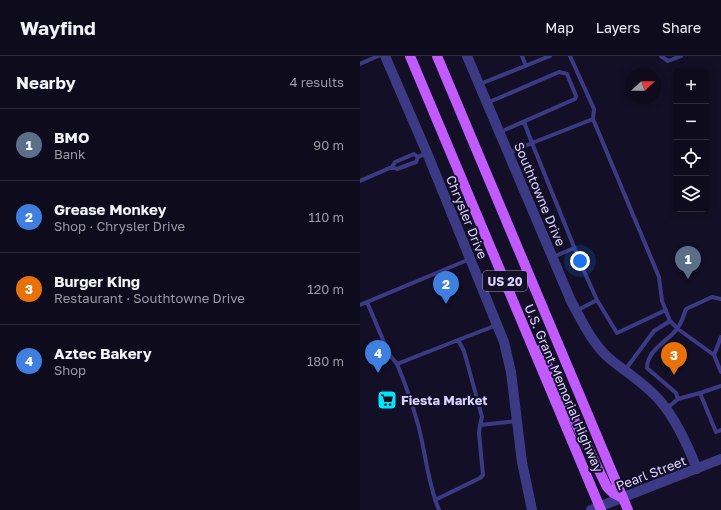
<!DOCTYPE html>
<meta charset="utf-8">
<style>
:root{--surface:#0e0b1c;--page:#171425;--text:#f1f3f6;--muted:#9b9ba3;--line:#2e2b3b;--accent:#00e5ff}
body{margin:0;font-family:"Golos Text",sans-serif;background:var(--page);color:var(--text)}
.controls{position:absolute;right:12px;top:12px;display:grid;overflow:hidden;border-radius:6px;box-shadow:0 2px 10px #0003}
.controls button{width:36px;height:36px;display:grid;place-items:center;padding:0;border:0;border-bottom:1px solid var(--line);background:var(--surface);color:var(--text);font:20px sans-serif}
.compass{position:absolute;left:265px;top:12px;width:36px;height:36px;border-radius:50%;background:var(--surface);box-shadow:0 2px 10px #0003;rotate:68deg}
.you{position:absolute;left:220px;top:205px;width:14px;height:14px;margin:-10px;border:3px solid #fff;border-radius:50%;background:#1a73e8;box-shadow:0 0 0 6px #1a73e833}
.badge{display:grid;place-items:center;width:26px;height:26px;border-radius:50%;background:var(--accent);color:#fff;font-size:13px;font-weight:700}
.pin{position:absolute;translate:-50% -33px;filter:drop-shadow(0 1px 2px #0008)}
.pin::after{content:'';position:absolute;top:21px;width:14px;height:12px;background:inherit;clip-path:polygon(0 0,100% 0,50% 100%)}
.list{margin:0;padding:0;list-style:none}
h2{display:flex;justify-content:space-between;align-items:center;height:52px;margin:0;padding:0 16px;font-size:17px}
h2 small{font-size:13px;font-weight:400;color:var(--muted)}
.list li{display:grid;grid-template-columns:26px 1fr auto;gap:12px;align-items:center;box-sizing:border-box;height:72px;padding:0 16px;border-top:1px solid var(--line)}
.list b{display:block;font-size:15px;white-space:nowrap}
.list p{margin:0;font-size:13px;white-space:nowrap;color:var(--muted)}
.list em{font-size:13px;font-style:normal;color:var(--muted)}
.icon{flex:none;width:22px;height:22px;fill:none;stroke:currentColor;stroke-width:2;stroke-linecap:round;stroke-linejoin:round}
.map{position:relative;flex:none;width:361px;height:454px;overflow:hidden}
header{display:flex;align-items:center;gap:24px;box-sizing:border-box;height:56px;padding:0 20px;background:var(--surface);border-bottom:1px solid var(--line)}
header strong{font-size:19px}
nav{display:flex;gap:22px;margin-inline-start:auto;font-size:14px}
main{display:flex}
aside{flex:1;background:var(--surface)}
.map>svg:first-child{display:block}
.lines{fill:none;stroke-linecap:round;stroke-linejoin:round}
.service{stroke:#3d3a85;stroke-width:4}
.tertiary{stroke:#3d3a85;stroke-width:10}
.primary{stroke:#c25bff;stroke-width:10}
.labels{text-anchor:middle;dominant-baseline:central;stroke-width:4;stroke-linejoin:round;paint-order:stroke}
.shield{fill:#130f26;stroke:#9e99be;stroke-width:1}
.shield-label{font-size:12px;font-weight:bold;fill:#d9d4ff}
.street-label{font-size:13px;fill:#d9d4ff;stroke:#130f26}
.poi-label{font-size:13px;font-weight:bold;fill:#d9d4ff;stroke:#130f26;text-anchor:start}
</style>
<header>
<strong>Wayfind</strong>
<nav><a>Map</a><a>Layers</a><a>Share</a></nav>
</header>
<main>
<aside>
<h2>Nearby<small>4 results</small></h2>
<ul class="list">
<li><span class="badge" style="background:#5c6f8a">1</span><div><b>BMO</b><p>Bank</p></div><em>90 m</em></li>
<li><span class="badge" style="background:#3f7fe0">2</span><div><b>Grease Monkey</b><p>Shop · Chrysler Drive</p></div><em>110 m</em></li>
<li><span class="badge" style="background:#e8710a">3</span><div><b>Burger King</b><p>Restaurant · Southtowne Drive</p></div><em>120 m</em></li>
<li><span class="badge" style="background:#3f7fe0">4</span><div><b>Aztec Bakery</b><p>Shop</p></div><em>180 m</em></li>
</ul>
</aside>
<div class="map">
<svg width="361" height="454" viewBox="0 0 361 454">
<rect width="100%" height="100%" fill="#130f26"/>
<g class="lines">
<path class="service" d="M162 0 166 10
M210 0 234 53 233 63
M301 0 308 5 321 0
M0 8 18 0
M120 28 190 0
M127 47 199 16 207 18 216 40 215 43 140 76
M149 97 172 87 164 66
M58 101 56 106 37 113 32 111 35 106 54 98 58 101 66 97
M0 125 32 111
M193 201 214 192
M7 246 29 298 37 308 98 284 104 295 122 361 120 369 157 365
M0 249 110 203
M306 254 257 277 237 244 223 213 172 87 233 63 299 221 302 245 310 265 318 273 354 299 361 316
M216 255 237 244
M98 284 137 269
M354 299 361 281
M37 308C46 329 53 350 59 372 66 400 68 428 79 454
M265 314 294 275 310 265
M361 330 340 337 356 376 361 374
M318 343 316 337 287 312C287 294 307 286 317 273 321 268 324 259 326 253L352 241 361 243
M306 353 318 343 340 337
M75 444 120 422 123 419 119 377 120 369"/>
<path class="tertiary" d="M25 0 67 97 144 286 151 316 162 406 172 454
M107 0 211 245C222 265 232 288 250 303 267 317 287 329 301 346 317 365 328 390 337 413
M231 454 361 403"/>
<path class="primary" d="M50 0 241 454
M77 0 268 454
M180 294 247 431 253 437 263 442"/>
</g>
<defs>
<g id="supermarket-square" transform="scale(1)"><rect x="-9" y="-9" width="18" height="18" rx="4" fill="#00e5ff" stroke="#130f26"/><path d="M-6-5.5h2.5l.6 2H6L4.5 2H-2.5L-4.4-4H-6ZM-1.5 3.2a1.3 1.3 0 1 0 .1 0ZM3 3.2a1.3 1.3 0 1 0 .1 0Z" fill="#111"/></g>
</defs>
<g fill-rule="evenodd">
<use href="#supermarket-square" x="27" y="344"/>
</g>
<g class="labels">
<rect class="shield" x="123" y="215" width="44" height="20" rx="3"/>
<g class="shield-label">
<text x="145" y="225">US 20</text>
</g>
<g class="street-label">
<text transform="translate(180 138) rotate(67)">Southtowne Drive</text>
<text transform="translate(107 161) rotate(68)">Chrysler Drive</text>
<text transform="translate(204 332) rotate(67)">U.S. Grant Memorial Highway</text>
<text transform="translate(291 417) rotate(-21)">Pearl Street</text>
</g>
<g class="poi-label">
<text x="41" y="344">Fiesta Market</text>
</g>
</g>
</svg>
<div class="controls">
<button>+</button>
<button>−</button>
<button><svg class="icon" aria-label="locate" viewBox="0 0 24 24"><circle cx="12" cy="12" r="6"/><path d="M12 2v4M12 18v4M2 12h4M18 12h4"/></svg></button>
<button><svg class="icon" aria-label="layers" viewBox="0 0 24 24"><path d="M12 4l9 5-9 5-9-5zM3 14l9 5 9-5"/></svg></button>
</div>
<svg class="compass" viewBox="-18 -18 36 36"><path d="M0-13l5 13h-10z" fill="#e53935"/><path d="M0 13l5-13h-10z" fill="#9b9ba3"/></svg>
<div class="you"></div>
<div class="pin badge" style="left:328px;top:223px;background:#5c6f8a">1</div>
<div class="pin badge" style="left:86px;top:248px;background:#3f7fe0">2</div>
<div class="pin badge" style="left:314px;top:319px;background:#e8710a">3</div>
<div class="pin badge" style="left:18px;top:317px;background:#3f7fe0">4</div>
</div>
</main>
